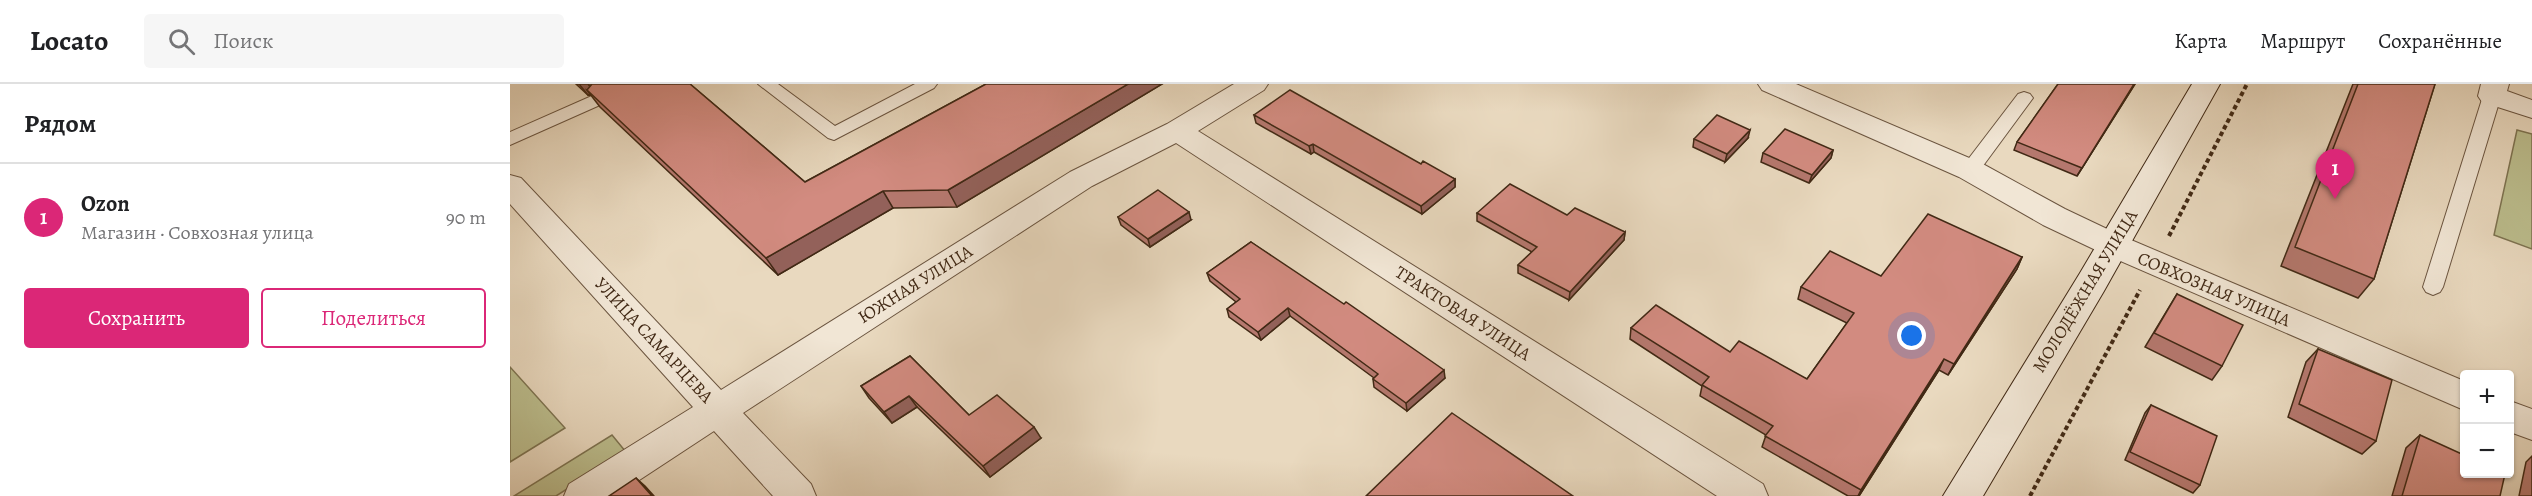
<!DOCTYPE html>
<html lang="ru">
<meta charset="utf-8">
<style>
:root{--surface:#fff;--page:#f6f6f6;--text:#202124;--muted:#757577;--line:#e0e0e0;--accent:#db2777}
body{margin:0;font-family:Alegreya,serif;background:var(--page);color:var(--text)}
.controls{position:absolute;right:18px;bottom:18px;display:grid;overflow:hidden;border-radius:6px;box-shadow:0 2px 4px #0004}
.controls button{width:54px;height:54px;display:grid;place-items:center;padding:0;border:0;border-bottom:2px solid var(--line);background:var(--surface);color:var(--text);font:30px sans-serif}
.you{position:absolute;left:1402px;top:252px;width:21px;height:21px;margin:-15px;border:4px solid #fff;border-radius:50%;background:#1a73e8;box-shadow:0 0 0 9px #1a73e833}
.badge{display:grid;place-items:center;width:39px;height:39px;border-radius:50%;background:var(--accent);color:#fff;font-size:20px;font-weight:700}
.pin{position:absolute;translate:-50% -50px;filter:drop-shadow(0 2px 3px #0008)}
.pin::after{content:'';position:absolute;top:32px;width:21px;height:18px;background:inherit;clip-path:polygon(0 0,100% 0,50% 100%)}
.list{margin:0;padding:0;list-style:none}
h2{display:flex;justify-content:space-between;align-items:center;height:78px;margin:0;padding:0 24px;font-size:26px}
h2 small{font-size:20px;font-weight:400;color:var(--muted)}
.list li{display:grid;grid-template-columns:39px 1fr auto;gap:18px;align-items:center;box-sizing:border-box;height:108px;padding:0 24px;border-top:2px solid var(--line)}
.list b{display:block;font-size:22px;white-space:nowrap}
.list p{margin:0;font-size:20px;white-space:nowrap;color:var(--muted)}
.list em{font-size:20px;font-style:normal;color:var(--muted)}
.actions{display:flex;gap:12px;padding:18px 24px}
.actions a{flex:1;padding:14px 0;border:2px solid var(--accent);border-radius:6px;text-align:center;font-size:21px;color:var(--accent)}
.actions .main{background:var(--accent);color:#fff}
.icon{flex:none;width:33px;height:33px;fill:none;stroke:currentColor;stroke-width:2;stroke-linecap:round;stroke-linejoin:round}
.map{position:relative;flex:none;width:2022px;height:412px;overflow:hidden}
header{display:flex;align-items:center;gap:36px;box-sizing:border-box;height:84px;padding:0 30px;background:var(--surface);border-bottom:2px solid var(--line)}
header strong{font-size:28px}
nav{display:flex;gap:33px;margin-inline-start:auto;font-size:21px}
.search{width:420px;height:54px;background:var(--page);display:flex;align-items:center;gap:15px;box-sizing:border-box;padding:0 21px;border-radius:6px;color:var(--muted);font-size:22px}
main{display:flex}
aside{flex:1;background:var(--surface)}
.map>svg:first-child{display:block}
.green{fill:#bcbe8e;stroke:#7e7452;stroke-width:1.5}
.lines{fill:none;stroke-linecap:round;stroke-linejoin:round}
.lane-casing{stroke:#6b5540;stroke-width:2}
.street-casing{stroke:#6b5540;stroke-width:2}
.secondary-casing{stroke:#412915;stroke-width:2}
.path{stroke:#412915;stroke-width:4;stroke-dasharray:4.5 3;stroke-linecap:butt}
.lane{fill:#f1e6d5;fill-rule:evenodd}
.street{fill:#f1e6d5;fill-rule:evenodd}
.secondary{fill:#f1e6d5;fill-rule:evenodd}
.wall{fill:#b5786e;stroke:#412915;stroke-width:1.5}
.shaded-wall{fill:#93615a;stroke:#412915;stroke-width:1.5}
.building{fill:#d28b80;stroke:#412915;stroke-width:1.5}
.labels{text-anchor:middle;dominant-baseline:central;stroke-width:5;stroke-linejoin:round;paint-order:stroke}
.street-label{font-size:18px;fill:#412915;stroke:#f1e6d5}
</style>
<header>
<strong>Locato</strong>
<div class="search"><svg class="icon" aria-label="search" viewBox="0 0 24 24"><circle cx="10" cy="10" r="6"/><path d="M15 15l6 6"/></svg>Поиск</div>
<nav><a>Карта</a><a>Маршрут</a><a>Сохранённые</a></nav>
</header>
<main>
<aside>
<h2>Рядом<small></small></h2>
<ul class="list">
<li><span class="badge">1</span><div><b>Ozon</b><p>Магазин · Совхозная улица</p></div><em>90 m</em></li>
</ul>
<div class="actions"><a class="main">Сохранить</a><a>Поделиться</a></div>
</aside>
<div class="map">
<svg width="2022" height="412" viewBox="0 0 2022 412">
<rect width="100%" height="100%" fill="#e9d9bf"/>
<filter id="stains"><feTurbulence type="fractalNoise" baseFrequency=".00333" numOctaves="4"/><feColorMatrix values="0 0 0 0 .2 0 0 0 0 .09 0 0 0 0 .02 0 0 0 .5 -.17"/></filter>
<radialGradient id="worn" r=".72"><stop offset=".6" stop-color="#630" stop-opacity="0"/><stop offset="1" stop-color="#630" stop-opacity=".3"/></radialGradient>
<path class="green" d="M2007 46 2022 50V165L1984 151Z
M0 283 55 344 0 378Z
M102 351 116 368 46 412H4Z"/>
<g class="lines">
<g class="lane-casing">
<path id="lane" d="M248 0H268L325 42 405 0H427L424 4 324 56 318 54Z
M1982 6 1988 8 1991 12 1933 203 1930 208 1923 211 1916 208 1913 203 1973 12 1976 8Z
M1514 8 1520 10 1523 14 1467 90 1460 92 1453 90 1451 86 1453 82 1508 10Z
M84 11 90 13 93 17 90 21 0 61V48Z"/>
</g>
<g class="street-casing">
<path id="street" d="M724 0H758L754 6 688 47 1253 400 1258 412H1207L666 59 582 102 233 329 301 400 306 412H263L204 347 105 412H54L59 400 183 323 0 120V91L11 94 211 306 560 88 657 40Z
M1248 0H1286L1471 79 1555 125 1614 153 1954 297V326L1592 169 1533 141 1449 93 1252 6Z
M1971 0H1999L1997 7 2022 16V34L1972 18 1968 12Z
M2000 317 2022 325V356L2000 348Z"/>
</g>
<g class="secondary-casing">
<path id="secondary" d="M1682 0H1710L1594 207 1473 412H1433L1570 189Z"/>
</g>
<path class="path" d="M1659 152 1737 0
M1520 412 1630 206"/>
<use href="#lane" class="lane"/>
<use href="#street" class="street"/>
<use href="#secondary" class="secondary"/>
</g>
<path class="wall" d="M66 0H180L295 98 476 0H652L447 123 383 124 268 191 90 23 80 10 78 11Z
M1548 0H1625L1567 92 1504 66 1507 58Z
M1843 0H1925L1864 195 1848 214 1771 182Z
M744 31 911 80 945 95V103L912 130 804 68 801 70 746 39Z
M1238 54 1215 78 1183 63 1184 55Z
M1323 66 1321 74 1299 99 1251 78 1253 69Z
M967 129 1057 131 1115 148 1114 156 1059 216 1008 189V181L1022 168 967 137Z
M608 133 681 136 640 163 611 141Z
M741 158 935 294 897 327 864 303 863 295 864 294 780 232 751 256 719 233 717 225 726 218 700 197 697 189Z
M1512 173 1507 185 1438 291 1429 286 1349 412H1338L1252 363 1256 351 1190 312 1192 302 1120 255 1121 244 1220 268 1297 295 1337 239 1288 215 1291 203Z
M1667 210 1712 282 1702 296 1635 263Z
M1808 265 1866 357 1852 370 1778 333 1796 278Z
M400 272 459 331 531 354 480 393 407 323 382 339 359 314 351 302Z
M1641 321 1690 401 1683 409 1615 376 1635 329Z
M1910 351 1990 412H1882L1896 364Z
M2022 372V412H2009L2016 378Z"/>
<path class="shaded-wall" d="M69 0H78L85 9 77 6 80 10 78 11Z
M618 0H652L447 123 438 106Z
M1624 0H1625L1567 92 1572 84Z
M1240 46 1238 54 1215 78 1217 70Z
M803 60 804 68 801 70 799 62Z
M1323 66 1321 74 1299 99 1302 91Z
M945 95V103L912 130 911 122Z
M373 107 383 124 268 191 256 174Z
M679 128 681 136 640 163 638 155Z
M1115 148 1114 156 1059 216 1060 208Z
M1512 173 1507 185 1438 291 1444 280Z
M778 224 780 232 751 256 748 248Z
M1434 275 1429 286 1349 412H1348L1351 406Z
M934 286 935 294 897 327 896 319Z
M399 312 407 323 382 339 374 328Z
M524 343 531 354 480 393 473 382Z
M126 394 135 402 144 412H142Z"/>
<path class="building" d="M82 0H180L295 98 476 0H618L438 106 373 107 256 174 77 6Z
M1548 0H1624L1572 84 1507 58Z
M1848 0H1925L1864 195 1785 163Z
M780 6 911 80 913 77 945 95 911 122 803 60 799 62 744 31Z
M1207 31 1240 46 1217 70 1184 55Z
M1275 45 1323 66 1302 91 1253 69Z
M1000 100 1057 131 1065 124 1115 148 1060 208 1008 181 1027 163 967 129Z
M648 106 679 128 638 155 608 133Z
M1418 130 1512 173 1444 280 1434 275 1351 406 1255 352 1263 342 1192 301 1199 293 1121 244 1146 221 1220 268 1229 257 1297 295 1344 229 1291 203 1320 167 1371 192Z
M741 158 834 220 836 218 934 286 896 319 863 295 868 290 778 224 748 248 717 225 730 215 697 189Z
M1667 210 1733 241 1712 282 1644 249Z
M1808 265 1882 296 1866 357 1789 320Z
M400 272 459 331 487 311 524 343 473 382 399 312 374 328 351 302Z
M1641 321 1707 352 1690 401 1620 368Z
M942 329 1063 412H856Z
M1910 351 1954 371V390H1995L1990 412H1892Z
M126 394 142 412H99Z"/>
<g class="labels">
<g class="street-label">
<text transform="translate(405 200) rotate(-32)">ЮЖНАЯ УЛИЦА</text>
<text transform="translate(1704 205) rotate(23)">СОВХОЗНАЯ УЛИЦА</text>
<text transform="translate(1575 207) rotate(-59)">МОЛОДЁЖНАЯ УЛИЦА</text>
<text transform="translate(953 229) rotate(33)">ТРАКТОВАЯ УЛИЦА</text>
<text transform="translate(144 256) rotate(47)">УЛИЦА САМАРЦЕВА</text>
</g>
</g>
<rect width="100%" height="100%" filter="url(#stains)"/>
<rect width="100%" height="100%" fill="url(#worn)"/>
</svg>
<div class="controls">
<button>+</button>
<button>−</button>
</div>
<div class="you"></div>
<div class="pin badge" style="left:1825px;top:115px">1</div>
</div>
</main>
